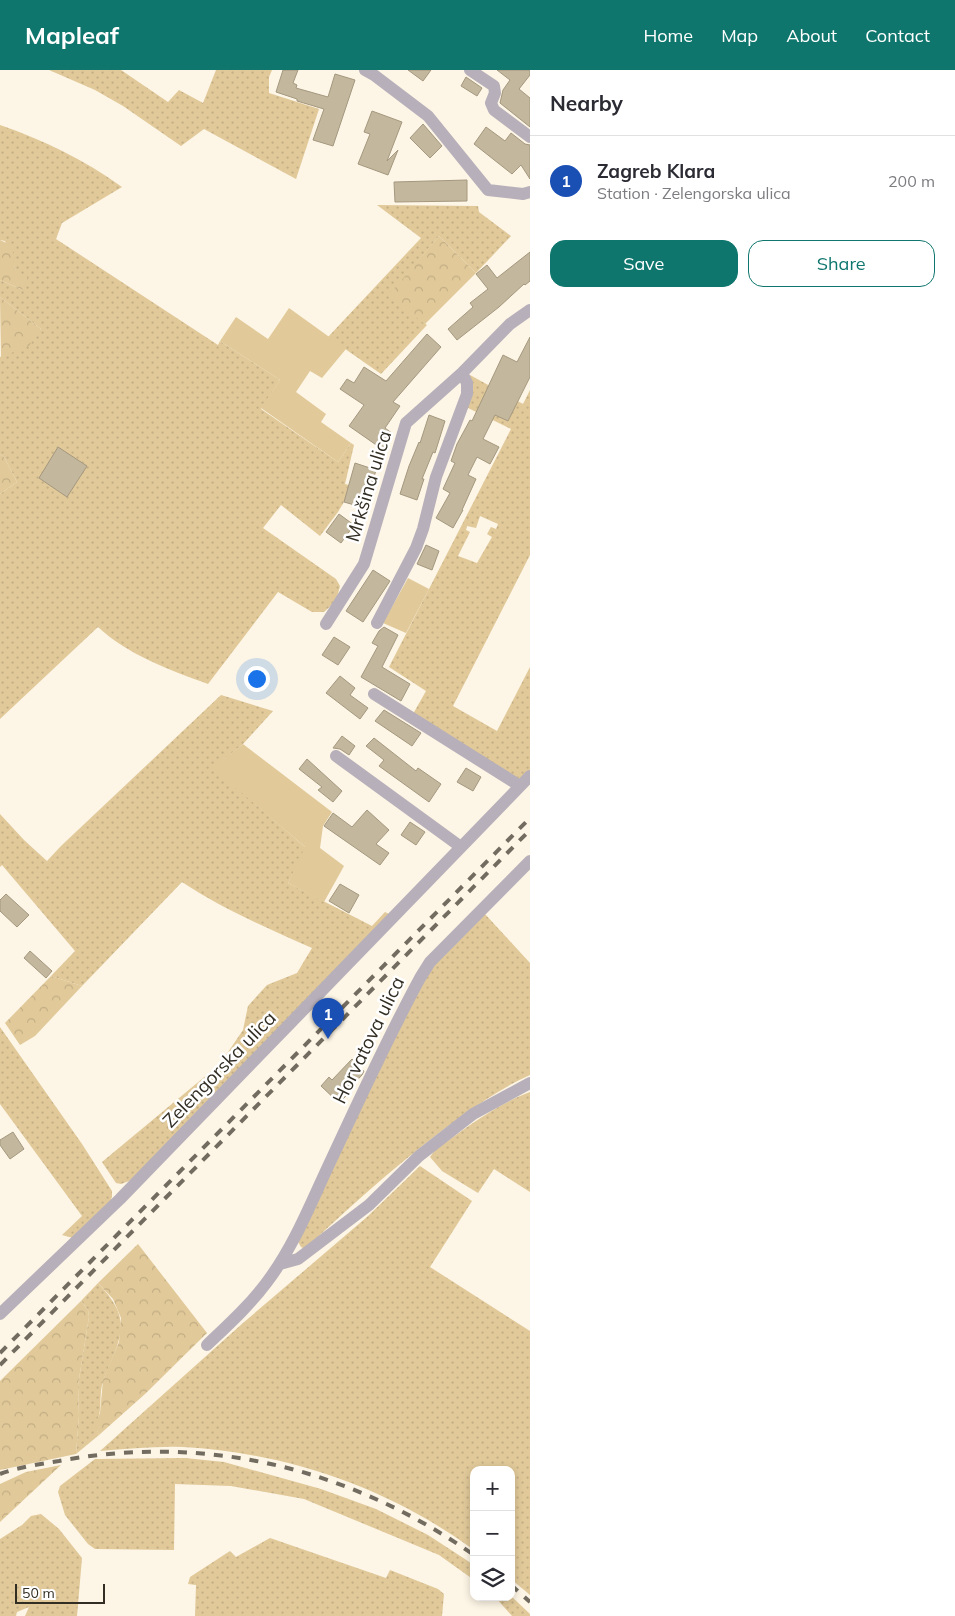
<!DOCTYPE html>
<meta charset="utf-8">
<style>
:root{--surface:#fff;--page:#f2f2f3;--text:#2b2b33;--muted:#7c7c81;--line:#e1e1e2;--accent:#0f766e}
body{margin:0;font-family:Mulish,sans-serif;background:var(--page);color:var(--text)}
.controls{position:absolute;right:15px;bottom:15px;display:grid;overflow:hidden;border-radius:10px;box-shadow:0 2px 8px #0003}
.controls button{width:45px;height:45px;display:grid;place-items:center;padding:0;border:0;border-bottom:1px solid var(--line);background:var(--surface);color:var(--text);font:25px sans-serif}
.scale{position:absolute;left:15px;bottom:12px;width:90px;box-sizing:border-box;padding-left:5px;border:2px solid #332e24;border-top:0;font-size:14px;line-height:18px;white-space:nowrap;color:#332e24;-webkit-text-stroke:4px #fff;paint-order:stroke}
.you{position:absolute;left:256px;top:608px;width:18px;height:18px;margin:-12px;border:4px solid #fff;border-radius:50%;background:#1a73e8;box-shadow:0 0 0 8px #1a73e833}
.badge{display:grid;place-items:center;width:32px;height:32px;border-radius:50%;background:var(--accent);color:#fff;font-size:16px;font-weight:700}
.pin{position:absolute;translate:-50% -41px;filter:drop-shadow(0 1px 2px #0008)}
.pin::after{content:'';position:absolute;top:26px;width:18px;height:15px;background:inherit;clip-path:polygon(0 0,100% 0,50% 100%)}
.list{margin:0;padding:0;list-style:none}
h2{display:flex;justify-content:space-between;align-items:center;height:65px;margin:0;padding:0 20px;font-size:21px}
h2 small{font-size:16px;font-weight:400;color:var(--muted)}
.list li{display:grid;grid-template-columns:32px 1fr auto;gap:15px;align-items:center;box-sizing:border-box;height:90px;padding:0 20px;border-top:1px solid var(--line)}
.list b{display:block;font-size:19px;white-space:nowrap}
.list p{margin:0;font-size:16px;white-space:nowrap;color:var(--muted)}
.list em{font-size:16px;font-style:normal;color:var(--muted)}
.actions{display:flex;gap:10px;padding:15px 20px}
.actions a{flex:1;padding:11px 0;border:1px solid var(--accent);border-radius:15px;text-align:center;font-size:18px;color:var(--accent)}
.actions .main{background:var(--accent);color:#fff}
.icon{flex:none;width:28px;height:28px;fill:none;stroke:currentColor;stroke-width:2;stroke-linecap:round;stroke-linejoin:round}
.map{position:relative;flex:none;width:530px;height:1546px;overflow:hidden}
header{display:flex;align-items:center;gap:30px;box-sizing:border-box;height:70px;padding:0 25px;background:var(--accent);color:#fff}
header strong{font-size:24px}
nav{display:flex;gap:28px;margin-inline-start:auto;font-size:18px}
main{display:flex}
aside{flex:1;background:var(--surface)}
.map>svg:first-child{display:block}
.grass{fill:url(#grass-dots);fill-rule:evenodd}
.forest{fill:url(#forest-crowns)}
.green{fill:#e1c999}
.building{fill:#c3b79d;stroke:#a4987f}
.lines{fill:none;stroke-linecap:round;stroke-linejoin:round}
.minor{stroke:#b7b0ba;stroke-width:12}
.rail{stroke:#726c60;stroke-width:4;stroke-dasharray:9 9;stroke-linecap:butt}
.labels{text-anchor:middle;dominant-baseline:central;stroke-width:5;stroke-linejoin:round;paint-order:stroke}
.street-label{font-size:19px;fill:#332e24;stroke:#fff}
</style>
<header>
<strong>Mapleaf</strong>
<nav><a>Home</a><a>Map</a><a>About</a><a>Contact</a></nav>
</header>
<main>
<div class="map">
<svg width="530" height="1546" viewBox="0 0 530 1546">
<defs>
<pattern id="grass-dots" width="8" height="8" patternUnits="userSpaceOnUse" patternTransform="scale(1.25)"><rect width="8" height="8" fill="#e1c999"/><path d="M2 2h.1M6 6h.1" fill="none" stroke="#c2ad84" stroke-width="1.8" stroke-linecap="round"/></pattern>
<pattern id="forest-crowns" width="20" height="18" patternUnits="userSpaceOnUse" patternTransform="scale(1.25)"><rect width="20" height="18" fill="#e1c999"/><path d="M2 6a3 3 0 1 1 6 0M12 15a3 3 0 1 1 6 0" fill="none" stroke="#c2ad84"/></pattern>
</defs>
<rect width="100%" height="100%" fill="#fdf5e5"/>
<path class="grass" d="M49 0H121L168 32 179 20 203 33 216 0H272L269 7V23L319 39 296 109 204 59 181 76 123 36 95 20Z
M0 55C43 70 85 90 122 117L62 153 56 169 218 275 220 271 280 310 261 339 338 392 351 373 354 375 345 414 349 415 344 432 338 442 320 466 281 435 263 458 336 509 340 516 336 531 324 542H312L278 522 208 614C170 600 128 585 98 557L0 649V424L17 412 4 387 0 384V287L41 259 0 227V210L23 220 5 171 0 170Z
M377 135 478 136 479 142 511 166 476 203 439 166 389 226 427 255 381 304 328 267 421 168Z
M470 305 523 334 530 320V485L453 636 497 661 530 597V702L521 709 515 708 413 644 426 621 389 597 511 359 466 337ZM480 446 498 454 496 459 491 457 487 464 492 467 477 493 458 486 470 462 466 460 467 456 476 458Z
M221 625 273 641 243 674 214 698 306 778 288 813 372 856 385 842 389 844 132 1110 121 1114 116 1113 102 1092 220 994 243 960 248 936 267 915 297 903 312 878C269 859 221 838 182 812L82 916 51 906 75 881 2 795 0 797V744L24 770 47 791 61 776Z
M484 843 530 893V1005C507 1015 486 1029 465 1044 408 1084 356 1131 305 1179L301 1177 297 1170 355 1045 430 899Z
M0 957 82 1074 112 1121V1127L110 1132 73 1168 62 1165 82 1146 0 1034Z
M530 1022V1122L494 1099 478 1123 442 1101 430 1087 435 1080C465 1059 495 1035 530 1022Z
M420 1096 472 1131 430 1197 530 1261V1525L511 1509V1400H474V1480C389 1418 288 1383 183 1377 156 1376 127 1379 100 1381L243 1253 367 1147Z
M98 1213C126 1243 126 1257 110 1294 108 1300 104 1306 103 1312 100 1320 101 1330 100 1339 99 1351 94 1352 99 1365L76 1384 79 1346 78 1315 89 1247 88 1240 81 1231Z
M185 1388 224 1392 321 1419 376 1439 428 1465 474 1495V1510L439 1485 304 1429 231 1416 175 1414 174 1480 95 1479 88 1474 65 1445 58 1422 60 1416 95 1389Z
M41 1444 59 1459 82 1488 77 1546H25L29 1537 17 1542 16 1546H0V1469L22 1455 31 1446Z
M270 1468 386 1508 390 1500 438 1519 444 1524 442 1546H195L196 1515 188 1514 190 1507 230 1481 236 1487Z
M511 1526 530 1544V1546H512L495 1527H511Z"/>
<path class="forest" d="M439 166 476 203 425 254 388 226Z
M0 170 13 176V188L15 199 28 208 23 220 0 210Z
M0 227 41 259 29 276 1 287Z
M0 384 4 387 17 412 0 424Z
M51 906 82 916 35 966 20 975 5 953Z
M138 1174 207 1263 145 1324 99 1365 95 1355 100 1343 103 1310 119 1272 121 1248 113 1229 98 1213Z
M81 1231 88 1240 89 1247 78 1315 79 1346 76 1384 0 1400V1311Z
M61 1395 0 1452V1414L26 1402Z"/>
<path class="green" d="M289 238 346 279 322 308 310 301 296 322 326 344 321 352 351 373 338 392 261 338 280 310 220 271 236 247 268 269Z
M408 508 429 519 406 563 383 553Z
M243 674 332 742 323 756 320 778 344 796 324 832 288 813 305 777 213 698Z"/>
<path class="building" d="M283 0H298L293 13 297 15 296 18 328 27 335 4 355 10 333 76 313 70 324 39 297 31V29L276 22Z
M408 0H431L423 11Z
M497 0H530V5L519 19 530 28V57L500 33 503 20 510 10Z
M466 7 482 18 477 26 461 16Z
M372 41 402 52 387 91 398 80 388 105 358 94 370 64 364 62Z
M423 54 442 76 430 88 410 68Z
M486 57 505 71 511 63 525 74 530 75V109L521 95 512 104 474 74Z
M467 110V131L395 132 394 112Z
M530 182V211L525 215 524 214 499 237 457 270 448 259 473 237 470 233 488 219 476 204 487 195 497 208Z
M427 264 441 277 393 332 400 336 385 358 393 364 382 379 349 356 364 335 340 319 347 309 354 313 364 297 386 311Z
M530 267V307L508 351 495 345 483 369 499 377 490 394 477 387 468 405 476 409 462 440H463L453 458 436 448 450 423 443 419 455 393 451 391 457 374 470 350 472 351 503 285 517 292Z
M429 345 445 351 435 383 433 382 422 409H424L417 430 400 424 409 396 419 372 420 373Z
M58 377 87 396 67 427 39 408Z
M355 393 376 400 365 438 344 432Z
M339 444 354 455 341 473 326 462Z
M426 475 439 481 432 500 417 494Z
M373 500 390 511 363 552 346 541Z
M384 557 398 565 382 597 410 614 401 631 361 607 378 576 372 573 379 561Z
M334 567 350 577 338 595 322 585Z
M340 606 355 618 350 625 368 638 360 649 326 623Z
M384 640 421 663 412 676 375 651Z
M342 666 355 676 349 685 340 679 333 678Z
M374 668 416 701 418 698 441 714 429 732 379 696 384 690 366 676Z
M307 689 342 721 333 732 318 720 322 717 299 699Z
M466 698 481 707 473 721 457 712Z
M367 740 389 760 376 774 389 783 380 795 324 756 333 743 352 757Z
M410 752 425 762 416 775 401 765Z
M340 814 359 825 349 843 329 831Z
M6 824 29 845 17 857 0 841V830Z
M30 881 52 901 46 908 24 888Z
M352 989 364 1001 362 1005 345 1023 347 1025 339 1033 321 1016 329 1007 332 1010Z
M13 1062 24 1079 10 1089 0 1075V1070Z"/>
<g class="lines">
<path class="minor" d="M365 0 374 5 428 46 488 120 523 124 530 122
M470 0 494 16 495 23 491 33 494 40 530 67
M377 553 416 478 423 459 436 407 467 324V313L462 303
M326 554 364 494 406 353 462 303 510 254 530 240
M374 624 520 716
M336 686 461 777
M280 1194 298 1189 369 1135 419 1086 473 1044 530 1013
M0 1244 120 1129 530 706
M207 1275C228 1255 250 1235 267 1212 295 1175 312 1130 332 1088 360 1028 388 967 420 908L430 892 530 791"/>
<path class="rail" d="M0 1283 530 748
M0 1295 530 760
M0 1404C19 1397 40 1394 59 1391 208 1363 351 1399 474 1485
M511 1515 530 1532"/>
</g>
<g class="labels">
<g class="street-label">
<text transform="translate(368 416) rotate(-73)">Mrkšina ulica</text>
<text transform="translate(368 970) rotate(-64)">Horvatova ulica</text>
<text transform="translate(219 999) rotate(-46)">Zelengorska ulica</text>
</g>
</g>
</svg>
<div class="controls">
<button>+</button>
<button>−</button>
<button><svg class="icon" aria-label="layers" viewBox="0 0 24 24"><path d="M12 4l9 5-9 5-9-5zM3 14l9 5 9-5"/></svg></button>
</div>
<div class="scale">50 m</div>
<div class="you"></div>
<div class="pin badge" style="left:328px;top:969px;background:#1a4fb4">1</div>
</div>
<aside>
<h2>Nearby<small></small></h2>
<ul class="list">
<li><span class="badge" style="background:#1a4fb4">1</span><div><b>Zagreb Klara</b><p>Station · Zelengorska ulica</p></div><em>200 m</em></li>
</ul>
<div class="actions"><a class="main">Save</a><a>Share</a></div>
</aside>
</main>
